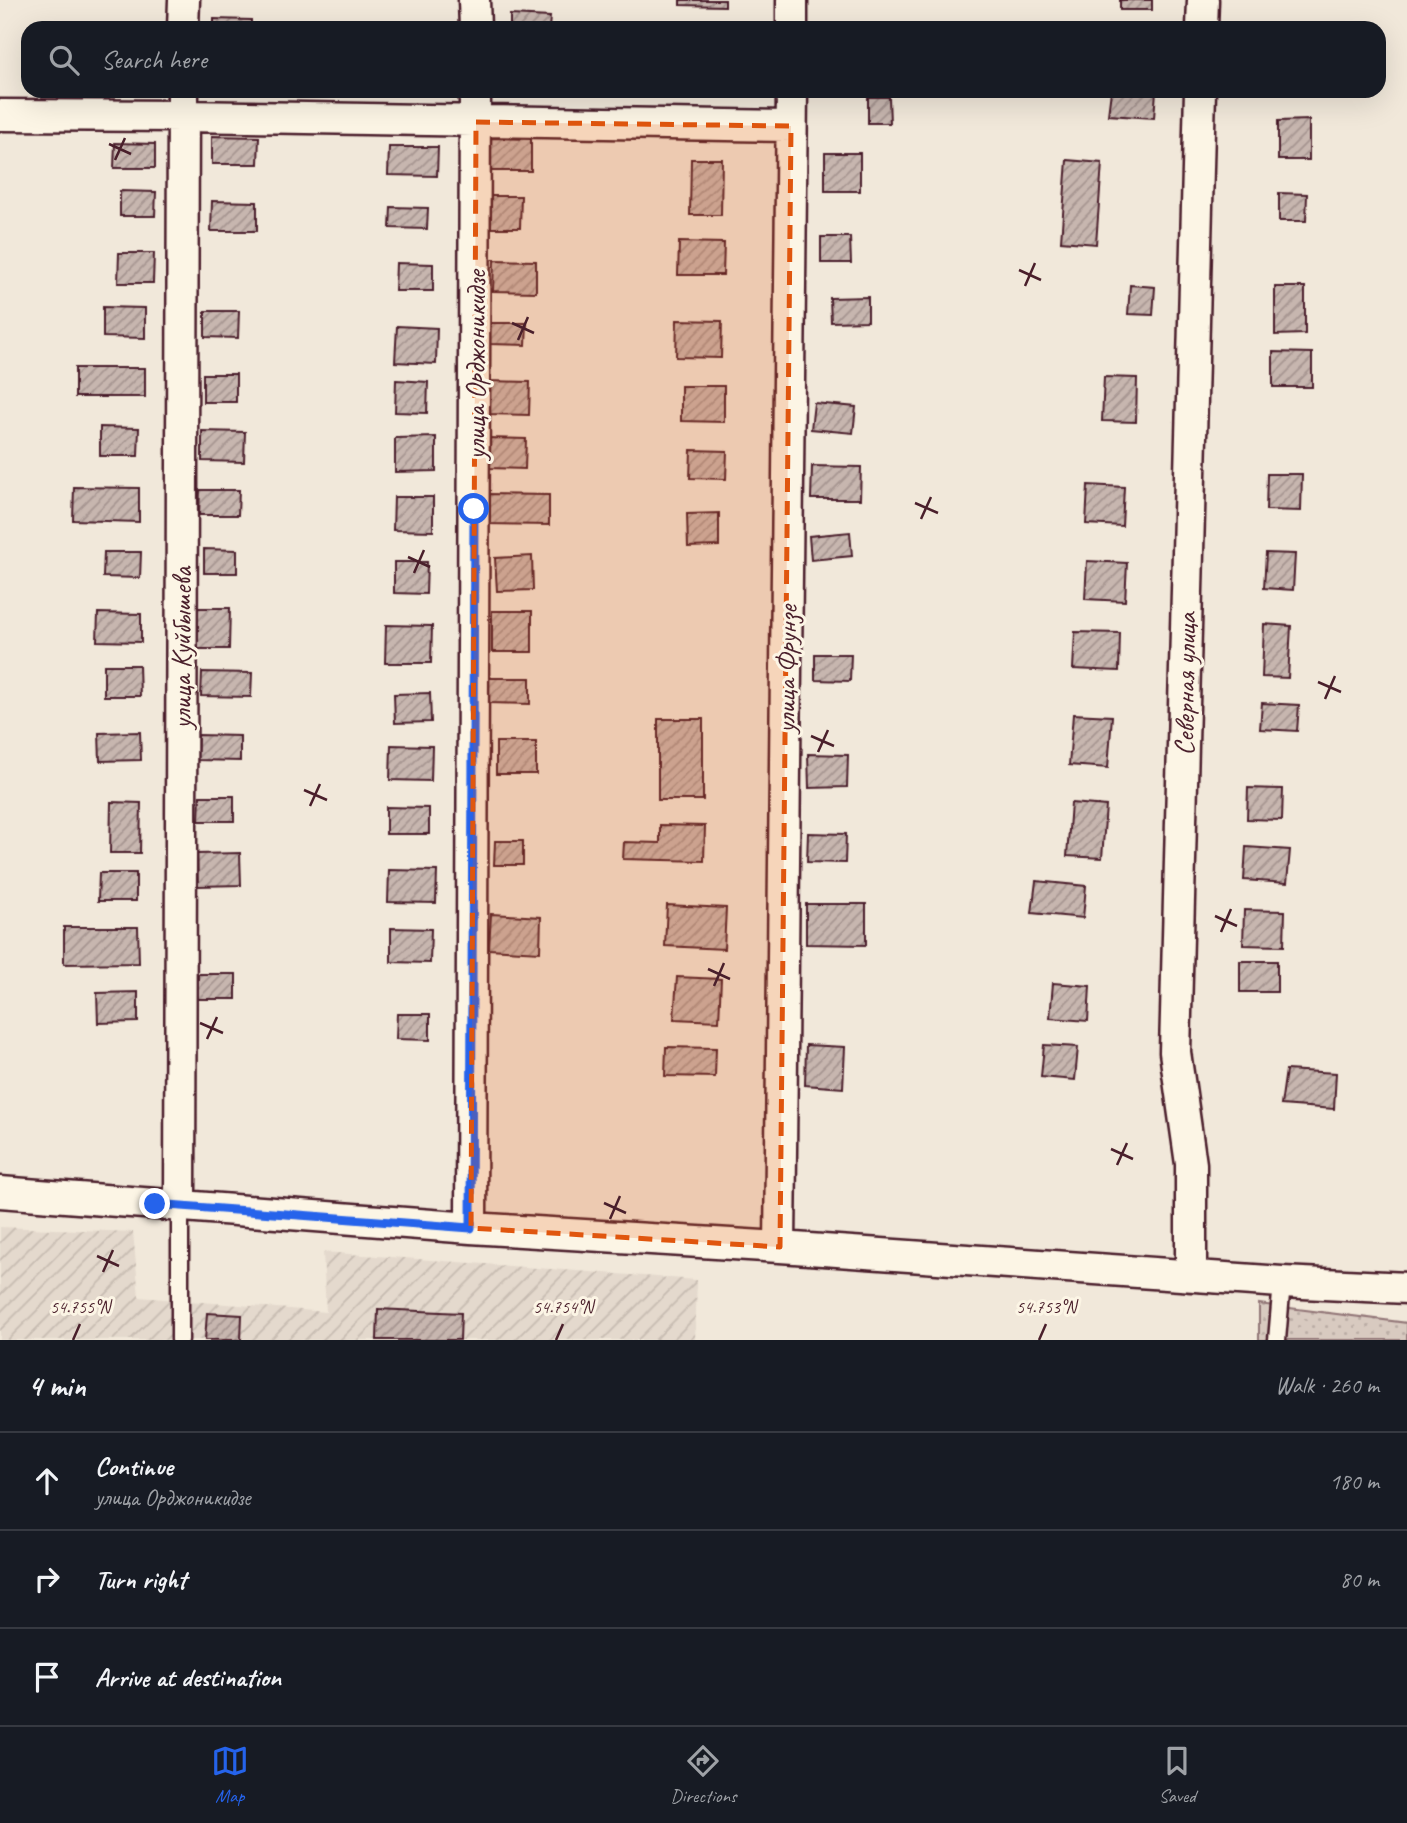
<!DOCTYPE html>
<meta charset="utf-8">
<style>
:root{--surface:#171b24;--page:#20242c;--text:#f1f3f6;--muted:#9ea1a6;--line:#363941;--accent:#2563eb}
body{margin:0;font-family:Caveat,sans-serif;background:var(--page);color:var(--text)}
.stop{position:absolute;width:21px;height:21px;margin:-16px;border:5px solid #2563eb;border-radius:50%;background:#fff}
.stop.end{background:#2563eb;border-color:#fff;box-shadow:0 2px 7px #0008}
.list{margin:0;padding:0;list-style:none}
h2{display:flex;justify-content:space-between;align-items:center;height:91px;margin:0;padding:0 28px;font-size:30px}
h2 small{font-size:23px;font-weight:400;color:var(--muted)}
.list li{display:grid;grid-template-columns:46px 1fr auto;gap:21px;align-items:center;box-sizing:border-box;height:98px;padding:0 28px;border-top:2px solid var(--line)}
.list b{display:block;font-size:26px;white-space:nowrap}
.list p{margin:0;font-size:23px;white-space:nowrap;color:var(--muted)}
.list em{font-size:23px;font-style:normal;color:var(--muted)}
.icon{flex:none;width:38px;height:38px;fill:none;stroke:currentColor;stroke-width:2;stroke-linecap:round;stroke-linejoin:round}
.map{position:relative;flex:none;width:1407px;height:1340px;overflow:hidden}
.search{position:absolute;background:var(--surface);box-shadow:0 7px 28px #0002;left:21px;right:21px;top:21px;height:77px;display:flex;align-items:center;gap:18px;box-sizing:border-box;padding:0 24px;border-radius:21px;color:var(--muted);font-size:26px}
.sheet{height:385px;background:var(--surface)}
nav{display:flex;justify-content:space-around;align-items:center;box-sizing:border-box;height:98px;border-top:2px solid var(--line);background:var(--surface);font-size:19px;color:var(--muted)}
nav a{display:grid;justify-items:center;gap:4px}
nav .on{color:var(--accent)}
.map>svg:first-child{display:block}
.industrial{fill:url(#industrial-furrows)}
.garden{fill:url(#garden-dots);stroke:#917476;stroke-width:2}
.building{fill:url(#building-hatch);stroke:#4a1f2b;stroke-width:2}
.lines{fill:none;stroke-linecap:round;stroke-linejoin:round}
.lane-casing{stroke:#4a1f2b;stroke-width:21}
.street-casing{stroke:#4a1f2b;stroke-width:35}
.lane{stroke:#fcf5e5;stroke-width:16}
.street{stroke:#fcf5e5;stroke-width:30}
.route{stroke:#2563eb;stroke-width:9}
.marked{fill:#e0560e;fill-opacity:0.2;stroke:#e0560e;stroke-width:5;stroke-dasharray:14 9;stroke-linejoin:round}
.ticks{fill:none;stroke:#4a1f2b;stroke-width:2.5}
.labels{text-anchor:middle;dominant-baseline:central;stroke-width:6;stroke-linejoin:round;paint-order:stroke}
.street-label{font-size:28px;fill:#4a1f2b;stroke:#fcf5e5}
.ticks-label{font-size:18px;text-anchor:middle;fill:#4a1f2b;stroke:#fcf5e5;stroke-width:6;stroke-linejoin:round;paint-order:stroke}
</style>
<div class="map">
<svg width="1407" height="1340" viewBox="0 0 1407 1340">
<defs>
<pattern id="industrial-furrows" width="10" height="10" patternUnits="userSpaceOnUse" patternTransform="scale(1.75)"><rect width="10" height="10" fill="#e4d9cd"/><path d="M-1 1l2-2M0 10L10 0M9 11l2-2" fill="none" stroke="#c5bab0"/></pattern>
<pattern id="garden-dots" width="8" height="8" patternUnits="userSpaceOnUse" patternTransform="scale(1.75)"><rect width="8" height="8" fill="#d8cac0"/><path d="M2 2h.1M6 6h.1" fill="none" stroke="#bbada5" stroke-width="1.8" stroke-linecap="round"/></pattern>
<pattern id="building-hatch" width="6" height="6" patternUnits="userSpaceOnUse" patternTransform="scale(1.75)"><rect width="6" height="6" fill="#c7b6af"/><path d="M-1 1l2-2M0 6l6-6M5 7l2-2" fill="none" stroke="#a4938f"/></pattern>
</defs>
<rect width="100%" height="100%" fill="#f1e8da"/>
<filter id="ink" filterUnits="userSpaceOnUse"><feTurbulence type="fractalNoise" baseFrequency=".0143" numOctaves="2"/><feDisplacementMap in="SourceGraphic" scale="14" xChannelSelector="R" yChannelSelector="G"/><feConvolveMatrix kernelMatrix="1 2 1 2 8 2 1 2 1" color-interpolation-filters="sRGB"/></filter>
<g filter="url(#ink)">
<path class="industrial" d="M0 1227 133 1232 139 1297 326 1312 323 1252 697 1280 695 1340H0Z"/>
<path class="garden" d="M1259 1304 1407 1323V1340H1259Z"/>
<path class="building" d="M680 0H725V6L680 5Z
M1120 0H1152V10H1120Z
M510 15 550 17 549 28H510Z
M214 19 251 20V28H214Z
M1111 91H1156L1154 118 1108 115Z
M868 97H889L890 123H868Z
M1309 120V160H1278V121Z
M212 136 259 137 258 164H212Z
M491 138 531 139V171H491Z
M115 143 155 144V168H114Z
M389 147H438L437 176 388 175Z
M825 153H860V191H825Z
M691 159H722L721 215H690Z
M1067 160 1102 163 1096 244 1061 241Z
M120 191 156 192 155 216H120Z
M1279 193 1307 194 1306 221H1279Z
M488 196H521L520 228H488Z
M212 201 257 202V231H211Z
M391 207 428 208 427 229 390 228Z
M821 237H850L851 263H821Z
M679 242 724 243 723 275H678Z
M119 253H154L153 283H118Z
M494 260 536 261V292L493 291Z
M396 263 433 264V291H395Z
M1130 285 1155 287 1153 315 1128 314Z
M1275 287H1305V334L1275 335Z
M868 297V321L831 322 830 298Z
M103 307 145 308V338L103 337Z
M205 311H239L238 338 205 337Z
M677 320 722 321 721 358 676 357Z
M490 323H527L526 345 490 344Z
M397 326 437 328 436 364 395 362Z
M1273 352 1312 353V387H1273Z
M75 368H145V397H75Z
M203 374H236V402H203Z
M1104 377 1137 378 1136 422 1102 421Z
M396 380 428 382 427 413 395 412Z
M487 381 530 382 529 415 487 414Z
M681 386H724V422L681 421Z
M814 403 856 407 853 433 811 429Z
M100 427 139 428 138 456H100Z
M202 431 245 432 244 462 202 461Z
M436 437V471L395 472V438Z
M487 438 526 439 525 469 487 468Z
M691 450 727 451 726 479 690 478Z
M812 466 861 467 860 499H811Z
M1267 474H1302L1301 511 1266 510Z
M1088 485 1124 487 1122 526 1086 524Z
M74 487 139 488V522L73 520Z
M200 490H239L238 515H199Z
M488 494 549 495V525L487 524Z
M394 497H433V531L393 530Z
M719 513V546L688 547 687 514Z
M850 532 852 556 811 560 809 536Z
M204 549 237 550V573H204Z
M104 552H141L140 578 103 577Z
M1266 553 1295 554 1293 590 1264 588Z
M532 556 533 590 497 591 495 558Z
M1087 561 1127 563 1125 601 1085 599Z
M394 562H427L426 594 394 593Z
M196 608H230L229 649H195Z
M492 611H532V652H492Z
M98 613 141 614V642L97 641Z
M1264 624 1291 626 1288 678 1262 677Z
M386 625 432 626 431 663H385Z
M1075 632 1120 633 1119 671 1073 669Z
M815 654H851L850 681 815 680Z
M104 665H139L140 696H104Z
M202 672 252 673 251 697 201 696Z
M489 678H530V704L489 703Z
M430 693 431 722 395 723 394 694Z
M1262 703 1299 705 1297 731 1260 729Z
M1073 714 1112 716 1108 768 1069 765Z
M658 719H703V800H658Z
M140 732 141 760 100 761 99 733Z
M198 735 240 736V761L197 760Z
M496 742H536V774H496Z
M391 745 432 746 431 781 390 780Z
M808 754 848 755 847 787 809 788Z
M1248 788 1283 789 1282 820 1247 819Z
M200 796H234V821H199Z
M111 802 141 803 140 853H110Z
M1071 803 1106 806 1102 858 1067 856Z
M386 807 429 808V834H386Z
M660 825 705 826 704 861 623 859 624 842 660 843Z
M808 833 846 834 845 863 807 862Z
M495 841H523V865H494Z
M1246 847 1290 850 1287 883 1244 880Z
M240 853 241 885 198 886 197 854Z
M389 870 437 871 436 903 388 902Z
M99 873H136V901H98Z
M1036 881 1086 886 1083 918 1032 913Z
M806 904H866V945L806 944Z
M667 905 726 908 724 949 665 946Z
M1244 910 1285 911 1284 946 1243 945Z
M491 914 541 917 540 952 489 949Z
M64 927H138L139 963 64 964Z
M391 928 431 929 430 963 391 962Z
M1240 961H1277V992H1240Z
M198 974H236V999H198Z
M677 977 721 979 719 1021 674 1019Z
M1053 983 1090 986 1088 1021 1050 1018Z
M138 992V1022L98 1023 97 993Z
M397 1014H430V1040L396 1039Z
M806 1045 845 1047 843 1088 805 1085Z
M1044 1045 1078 1047 1075 1080 1041 1077Z
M666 1047 716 1048 715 1077 665 1076Z
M1286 1070 1336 1073 1334 1109 1281 1105Z
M378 1309 461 1313 460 1340H377Z
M207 1313 242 1315 241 1340H205Z"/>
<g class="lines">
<g class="lane-casing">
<path id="lane" d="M180 1340V1206
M1277 1340 1282 1282"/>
</g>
<g class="street-casing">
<path id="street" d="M474 0 475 28
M183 28 184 0
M792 28V0
M1202 28 1203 0
M0 115 183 116 791 126
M0 1192 471 1228 780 1247 1282 1282 1407 1288
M180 1206 183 91
M471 1228 475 91
M780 1247 792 91
M1191 1276V1164L1175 1052 1200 91"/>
</g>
<use href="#lane" class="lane"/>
<use href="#street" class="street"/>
</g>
</g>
<g class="lines" filter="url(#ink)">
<path class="route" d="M155 1204 471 1228 474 509"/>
</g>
<path class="marked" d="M476 122 791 126 780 1247 471 1228Z"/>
<path class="ticks" d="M109 144 131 154M115 160 125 138M1019 270 1041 280M1025 286 1035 263M512 323 534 333M518 340 528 317M915 503 938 513M921 519 931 497M408 557 430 567M414 573 424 550M1318 682 1341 692M1325 699 1335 676M811 736 834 746M818 752 828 730M304 790 327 800M310 806 320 784M1215 916 1237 926M1221 932 1231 909M708 969 730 979M714 986 724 963M200 1023 223 1033M207 1039 217 1017M1111 1149 1133 1159M1117 1165 1127 1143M604 1203 626 1213M610 1219 620 1196M97 1256 119 1266M103 1272 113 1250M73 1340 80 1324M556 1340 563 1324M1039 1340 1046 1324"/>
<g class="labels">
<g class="street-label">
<text transform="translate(475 365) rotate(-90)">улица Орджоникидзе</text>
<text transform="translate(181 648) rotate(-90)">улица Куйбышева</text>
<text transform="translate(786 669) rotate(-89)">улица Фрунзе</text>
<text transform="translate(1185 684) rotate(-89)">Северная улица</text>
</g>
</g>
<g class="ticks-label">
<text x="80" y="1313">54.755°N</text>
<text x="563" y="1313">54.754°N</text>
<text x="1046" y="1313">54.753°N</text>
</g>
</svg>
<div class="stop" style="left:474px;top:509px"></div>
<div class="stop end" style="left:155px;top:1204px"></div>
<div class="search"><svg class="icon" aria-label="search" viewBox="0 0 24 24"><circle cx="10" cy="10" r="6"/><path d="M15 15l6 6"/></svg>Search here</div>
</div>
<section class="sheet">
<h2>4 min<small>Walk · 260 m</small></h2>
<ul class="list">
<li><svg class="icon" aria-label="ahead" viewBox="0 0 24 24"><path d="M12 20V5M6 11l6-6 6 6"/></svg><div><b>Continue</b><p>улица Орджоникидзе</p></div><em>180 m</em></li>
<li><svg class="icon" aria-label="right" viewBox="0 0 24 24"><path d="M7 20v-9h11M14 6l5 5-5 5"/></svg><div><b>Turn right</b></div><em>80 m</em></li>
<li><svg class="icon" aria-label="arrive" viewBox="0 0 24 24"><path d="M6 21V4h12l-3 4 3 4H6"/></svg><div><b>Arrive at destination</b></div></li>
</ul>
</section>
<nav>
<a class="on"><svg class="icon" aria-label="map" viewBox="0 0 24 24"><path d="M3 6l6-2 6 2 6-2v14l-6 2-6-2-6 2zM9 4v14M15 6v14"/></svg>Map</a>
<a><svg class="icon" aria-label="directions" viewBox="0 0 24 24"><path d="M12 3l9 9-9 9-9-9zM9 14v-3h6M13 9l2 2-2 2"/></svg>Directions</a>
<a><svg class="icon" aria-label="saved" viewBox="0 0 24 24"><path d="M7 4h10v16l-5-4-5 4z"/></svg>Saved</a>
</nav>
